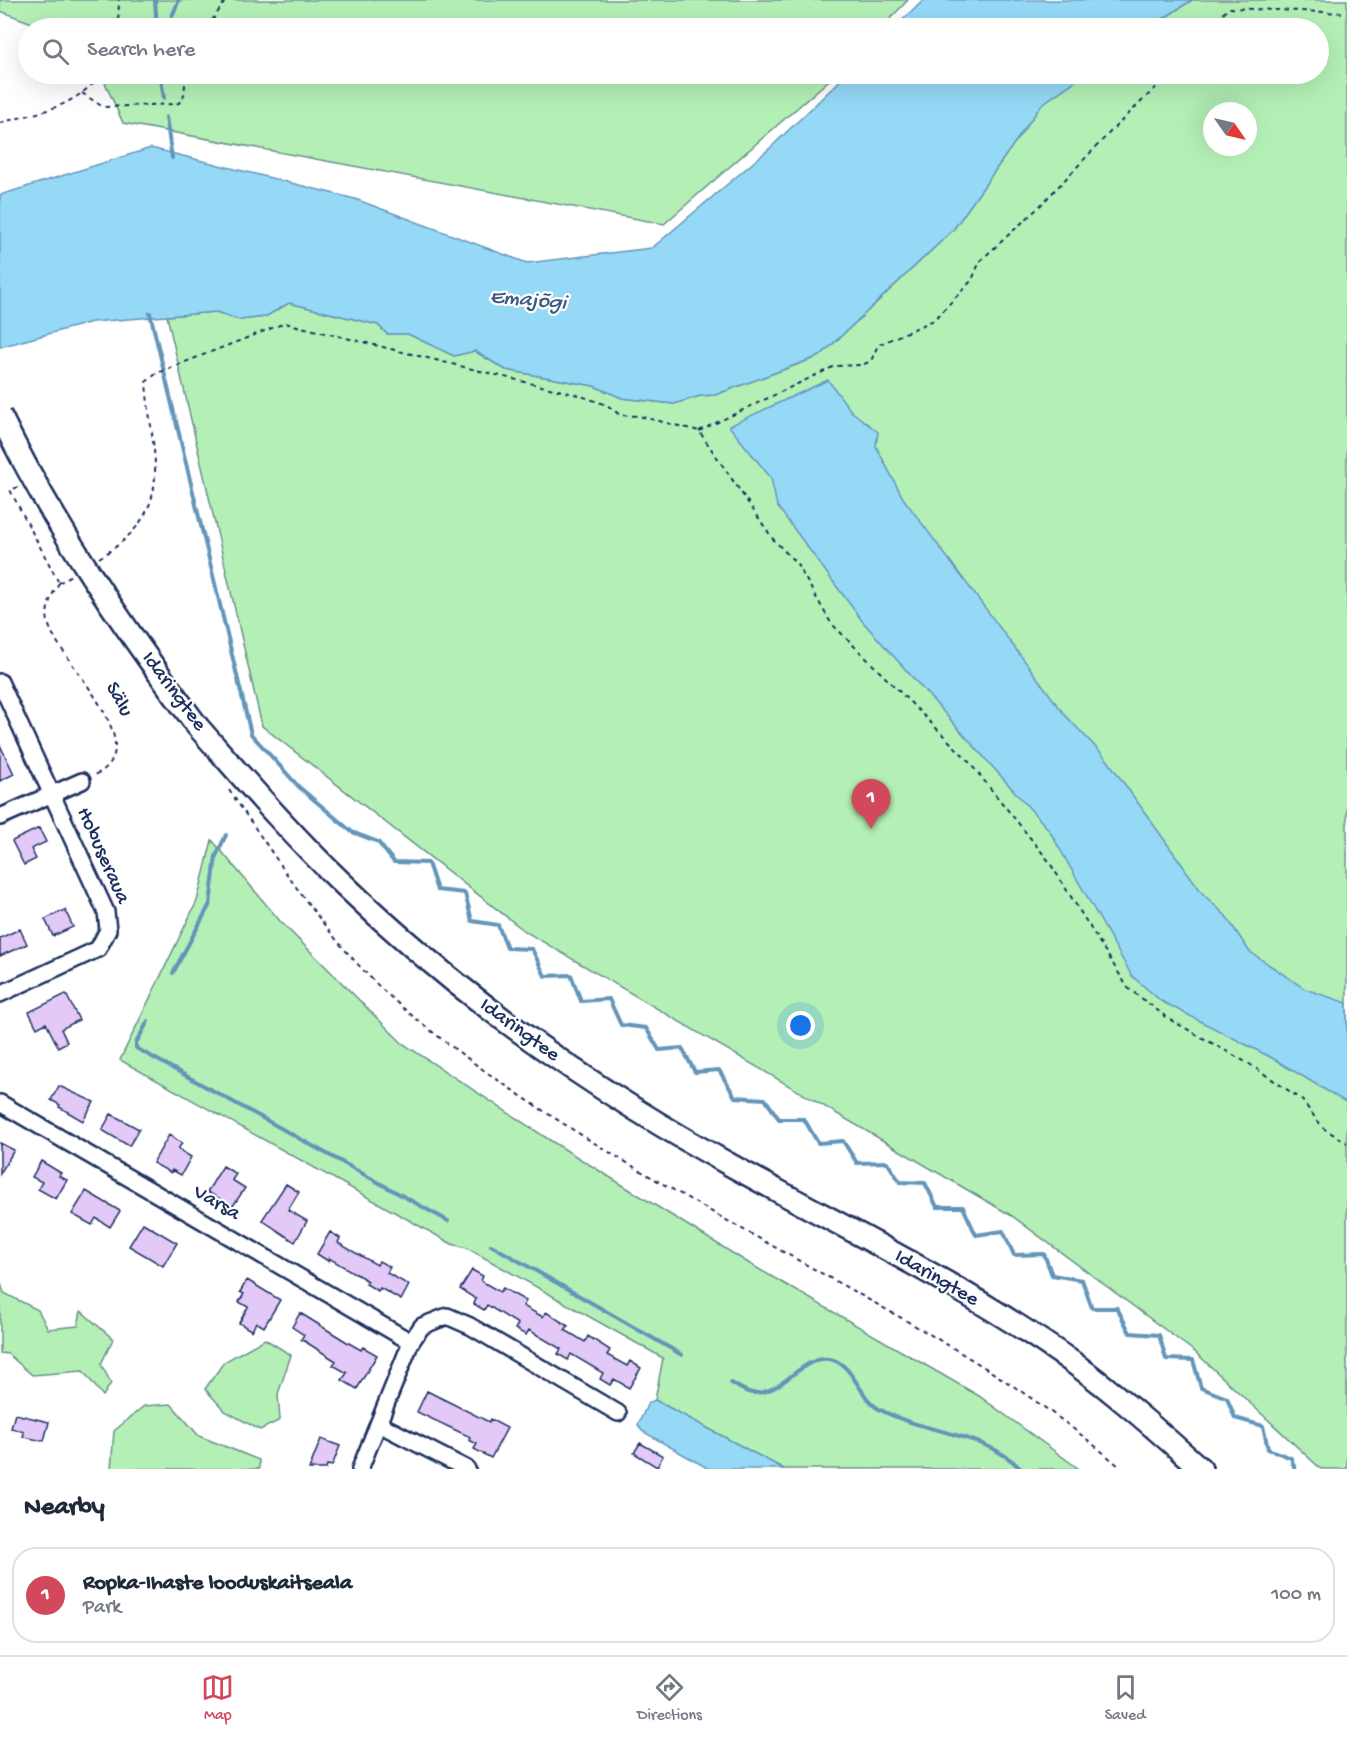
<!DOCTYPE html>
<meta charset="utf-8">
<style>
:root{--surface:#fff;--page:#f6f6f7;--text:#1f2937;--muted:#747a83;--line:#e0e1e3;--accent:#d1495b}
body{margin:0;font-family:"Gochi Hand",sans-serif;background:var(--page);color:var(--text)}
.compass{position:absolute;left:1203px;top:102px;width:54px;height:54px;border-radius:50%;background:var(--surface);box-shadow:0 6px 24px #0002;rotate:124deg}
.you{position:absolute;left:801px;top:1026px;width:21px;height:21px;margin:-15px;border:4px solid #fff;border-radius:50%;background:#1a73e8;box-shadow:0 0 0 9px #1a73e833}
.badge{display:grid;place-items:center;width:39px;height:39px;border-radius:50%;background:var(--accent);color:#fff;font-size:20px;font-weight:700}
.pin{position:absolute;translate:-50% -50px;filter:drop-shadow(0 2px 3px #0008)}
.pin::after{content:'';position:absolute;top:32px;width:21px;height:18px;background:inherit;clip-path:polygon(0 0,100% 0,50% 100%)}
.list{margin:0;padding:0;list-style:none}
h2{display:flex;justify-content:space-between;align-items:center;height:78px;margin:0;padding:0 24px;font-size:26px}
h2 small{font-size:20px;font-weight:400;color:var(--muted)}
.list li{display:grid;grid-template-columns:39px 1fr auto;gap:18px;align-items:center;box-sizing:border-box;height:96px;margin:0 12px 12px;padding:0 12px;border:2px solid var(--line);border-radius:24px}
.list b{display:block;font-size:22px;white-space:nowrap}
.list p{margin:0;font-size:20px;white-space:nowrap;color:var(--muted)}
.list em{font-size:20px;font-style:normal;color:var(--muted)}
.icon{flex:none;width:33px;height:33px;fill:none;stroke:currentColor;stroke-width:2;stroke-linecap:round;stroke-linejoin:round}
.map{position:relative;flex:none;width:1347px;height:1469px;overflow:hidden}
.search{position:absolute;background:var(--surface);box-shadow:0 6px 24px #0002;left:18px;right:18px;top:18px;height:66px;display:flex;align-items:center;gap:15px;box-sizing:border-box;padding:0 21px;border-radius:33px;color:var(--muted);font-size:22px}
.sheet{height:186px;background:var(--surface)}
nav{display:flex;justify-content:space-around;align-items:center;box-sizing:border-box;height:84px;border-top:2px solid var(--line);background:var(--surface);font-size:16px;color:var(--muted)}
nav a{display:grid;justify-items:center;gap:3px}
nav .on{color:var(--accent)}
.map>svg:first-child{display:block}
.green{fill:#b4f0b6;stroke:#68908a;stroke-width:1.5;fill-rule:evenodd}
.water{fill:#95d9f7;stroke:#6495ba;stroke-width:1.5}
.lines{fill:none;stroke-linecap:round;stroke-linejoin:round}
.stream{stroke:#6495ba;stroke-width:4}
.building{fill:#e2c9f8;stroke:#1b2f5e;stroke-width:1.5}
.street-casing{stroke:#1b2f5e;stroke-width:20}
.secondary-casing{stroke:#1b2f5e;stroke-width:26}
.path{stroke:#1b2f5e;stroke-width:2;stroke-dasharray:4.5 4.5;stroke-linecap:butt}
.street{stroke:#fff;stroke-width:15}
.secondary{stroke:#fff;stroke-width:21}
.secondary-bridge-casing{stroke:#1b2f5e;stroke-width:26;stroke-linecap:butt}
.secondary-bridge{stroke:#fff;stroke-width:21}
.labels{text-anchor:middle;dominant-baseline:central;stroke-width:4.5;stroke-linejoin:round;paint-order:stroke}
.street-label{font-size:21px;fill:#1b2f5e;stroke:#fff}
.water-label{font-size:22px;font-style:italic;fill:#3a5a84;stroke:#fff}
</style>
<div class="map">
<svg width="1347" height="1469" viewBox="0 0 1347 1469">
<rect width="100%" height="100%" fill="#fff"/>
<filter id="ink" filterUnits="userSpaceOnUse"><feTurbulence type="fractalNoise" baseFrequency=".0167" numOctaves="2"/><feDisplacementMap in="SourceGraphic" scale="12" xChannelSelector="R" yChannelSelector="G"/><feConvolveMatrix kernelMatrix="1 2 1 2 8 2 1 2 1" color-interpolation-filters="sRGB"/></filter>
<g filter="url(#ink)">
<path class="green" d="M0 0H908L881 28H45L0 11Z
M1192 0H1347V1469H1321L1195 1352 1012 1216 526 932 262 726 167 316 216 312 240 320 265 317 289 303 378 325 387 334H408L454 356 474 351 506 370 594 386 622 398 674 404 700 396 715 395 820 356 953 230 1042 104 1085 74H1318V28H1149ZM1212 111H1248V147H1212Z
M101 74H836L664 224 123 123Z
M212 840 280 921 402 1043 548 1139 750 1264 979 1396 1079 1469H784L655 1400 663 1358 467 1248 452 1244 120 1060 197 901Z
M0 1281 4 1293 38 1310 48 1329 78 1326 81 1311 113 1339 101 1364 111 1383 103 1396 83 1371 32 1375 8 1354 0 1353Z
M265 1339 291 1355 278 1394 280 1420 260 1430 225 1411 205 1389 224 1362Z
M171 1404 199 1436 259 1460V1469H111L114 1431 144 1406Z"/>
<path class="water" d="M924 0H1192L1149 28H894Z
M847 74H1085L1042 104 953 230 820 356 715 395 700 396 674 404 622 398 594 386 506 370 475 351 454 356 408 334H387L378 325 289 303 265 317 240 320 216 312 92 322 0 347V195L151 148 355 199 527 263 652 248 769 149Z
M828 380 851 411 878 432 876 446 903 498 1065 715 1106 758 1203 894 1226 916 1249 951 1305 989 1347 1003V1103L1272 1058 1161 1001 1132 976 1049 830 863 622 777 506 771 478 729 426Z
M655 1400 784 1469H709L642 1431 638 1425 648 1403Z"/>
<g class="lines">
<path class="stream" d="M155 0 157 28
M167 28 179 0
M160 74 164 98
M166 117 172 158
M150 313 251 734 299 787 352 832 378 842 394 862 428 863 437 890 465 893 472 921 498 925 507 948 532 949 545 976 571 975 581 1001 609 999 621 1025 646 1028 659 1050 682 1048 695 1072 719 1070 735 1097 765 1099 779 1119H804L818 1143 843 1141 857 1163 887 1162 900 1182 925 1183 937 1207H963L976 1235 1003 1231 1014 1255 1044 1254 1052 1275 1082 1280 1092 1308H1117L1130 1333 1159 1335 1166 1359 1193 1360 1201 1388 1227 1398 1235 1418 1263 1426 1268 1449 1291 1458 1295 1469
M173 973 210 904 216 856 226 835
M148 1021 136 1043V1048L448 1221
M491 1245 682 1355
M731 1383C739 1387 747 1394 756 1393 783 1393 802 1356 829 1359 853 1362 859 1398 879 1409 924 1434 984 1431 1021 1469"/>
</g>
<path class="building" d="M0 745 14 774 0 781Z
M39 828 46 842 31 849 36 859 24 865 12 841Z
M65 910 73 927 53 936 45 919Z
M20 929 27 944 0 956V938Z
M66 994 79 1020 61 1029 67 1042 58 1047 46 1023 37 1028 29 1012Z
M59 1086 94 1102 83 1121 59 1107 60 1105 51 1100Z
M111 1114 139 1129 129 1146 102 1130Z
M169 1135 182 1143 178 1149 191 1157 181 1175 172 1170 171 1173 153 1163Z
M0 1143 14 1150 0 1174Z
M41 1161 61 1173 59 1176 67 1180 56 1199 38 1189 42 1182 32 1177Z
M223 1166 236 1174 232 1180 245 1188 233 1206 207 1192Z
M286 1184 299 1192 288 1210 307 1221 295 1242 262 1220Z
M86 1191 120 1211 110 1227 96 1218 92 1225 72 1214Z
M143 1223 177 1243 163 1266 129 1246Z
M330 1232 340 1238 338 1243 377 1265 379 1261 390 1267 387 1273 409 1285 401 1300 380 1288 378 1291 366 1284 368 1281 329 1258 328 1261 317 1254Z
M472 1270 483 1276 481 1281 500 1292 503 1288 526 1301 523 1306 543 1317 546 1312 568 1326 565 1330 585 1342 588 1336 610 1350 607 1355 627 1366 630 1361 641 1368 629 1388 614 1379 610 1385 600 1379 603 1373 571 1354 568 1360 558 1354 561 1349 529 1330 526 1335 515 1329 518 1324 487 1305 484 1310 474 1304 476 1299 460 1289Z
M247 1280 280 1300 264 1327 256 1322 252 1331 239 1323 248 1307 239 1302 244 1294 240 1292Z
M300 1313 347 1342 361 1350 363 1347 377 1355 357 1389 342 1380 347 1373 333 1365 336 1361 301 1339 304 1335 292 1327Z
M427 1391 489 1422 490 1419 507 1428 491 1458 474 1449 477 1444 469 1440 470 1437 417 1412Z
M15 1414 49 1422 44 1441 23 1437 24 1432 11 1428Z
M321 1439 340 1446 332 1466 327 1465 326 1469H309Z
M640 1443 663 1456 657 1467 634 1453Z"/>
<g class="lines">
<g class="street-casing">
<path id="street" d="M0 682 106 912 108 930 98 949 0 994
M0 817 82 781
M0 1103 411 1342 360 1469
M411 1342 422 1326 447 1316 470 1326 618 1413
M379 1424 467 1469"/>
</g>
<g class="secondary-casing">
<path id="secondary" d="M198 727C244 779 289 832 339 880 430 968 531 1045 638 1111 781 1200 938 1266 1075 1364 1119 1396 1160 1433 1201 1469"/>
</g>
<path class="path" d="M118 28 119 0
M207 28 226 0
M1212 28 1218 17 1230 8 1347 13
M82 93 103 107 174 104 179 103 184 95 186 74
M0 123C44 110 70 110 102 74
M699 431 835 366 862 365 871 361 878 345 934 320 972 280 980 261 1037 209 1113 129 1170 74
M18 487 10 490 58 581
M99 558C180 509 151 458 146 382L157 373 285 323 578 395 607 405 620 415 639 416 699 431 773 539 797 564 831 623 965 757 1048 860 1128 988 1169 1019 1251 1065 1301 1099 1323 1128 1347 1143
M59 583 71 575
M59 583C52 594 45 608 48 622 56 659 157 745 95 775
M229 790C282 866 332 948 403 1008 535 1118 688 1198 837 1282 936 1337 1037 1393 1122 1469"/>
<use href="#street" class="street"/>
<use href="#secondary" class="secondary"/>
<g class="secondary-bridge-casing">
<path id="secondary-bridge" d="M0 415C54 527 124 628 198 727"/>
</g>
<use href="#secondary-bridge" class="secondary-bridge"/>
</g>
</g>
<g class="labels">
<g class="street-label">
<text transform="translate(173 692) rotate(53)">Idaringtee</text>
<text transform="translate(118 700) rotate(61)">Sälu</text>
<text transform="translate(102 856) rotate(66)">Hobuseraua</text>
<text transform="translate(519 1031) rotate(36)">Idaringtee</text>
<text transform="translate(216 1204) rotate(30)">Varsa</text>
<text transform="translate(936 1279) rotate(30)">Idaringtee</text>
</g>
<g class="water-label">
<text transform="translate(528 301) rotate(5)">Emajõgi</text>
</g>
</g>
</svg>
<svg class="compass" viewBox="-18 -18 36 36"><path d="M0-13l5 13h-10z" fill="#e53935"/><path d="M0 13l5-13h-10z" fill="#747a83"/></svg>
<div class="you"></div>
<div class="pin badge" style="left:871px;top:829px">1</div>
<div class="search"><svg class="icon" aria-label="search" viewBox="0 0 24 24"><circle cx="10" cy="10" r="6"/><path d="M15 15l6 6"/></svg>Search here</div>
</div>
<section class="sheet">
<h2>Nearby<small></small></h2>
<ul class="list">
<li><span class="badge">1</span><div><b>Ropka-Ihaste looduskaitseala</b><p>Park</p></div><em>100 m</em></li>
</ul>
</section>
<nav>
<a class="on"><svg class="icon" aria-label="map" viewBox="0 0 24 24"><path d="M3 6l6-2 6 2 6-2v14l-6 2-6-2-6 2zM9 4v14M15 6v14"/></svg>Map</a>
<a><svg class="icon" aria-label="directions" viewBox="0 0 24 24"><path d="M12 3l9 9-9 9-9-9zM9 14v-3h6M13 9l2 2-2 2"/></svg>Directions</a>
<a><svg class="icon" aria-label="saved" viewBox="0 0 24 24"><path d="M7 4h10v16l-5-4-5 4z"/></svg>Saved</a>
</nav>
